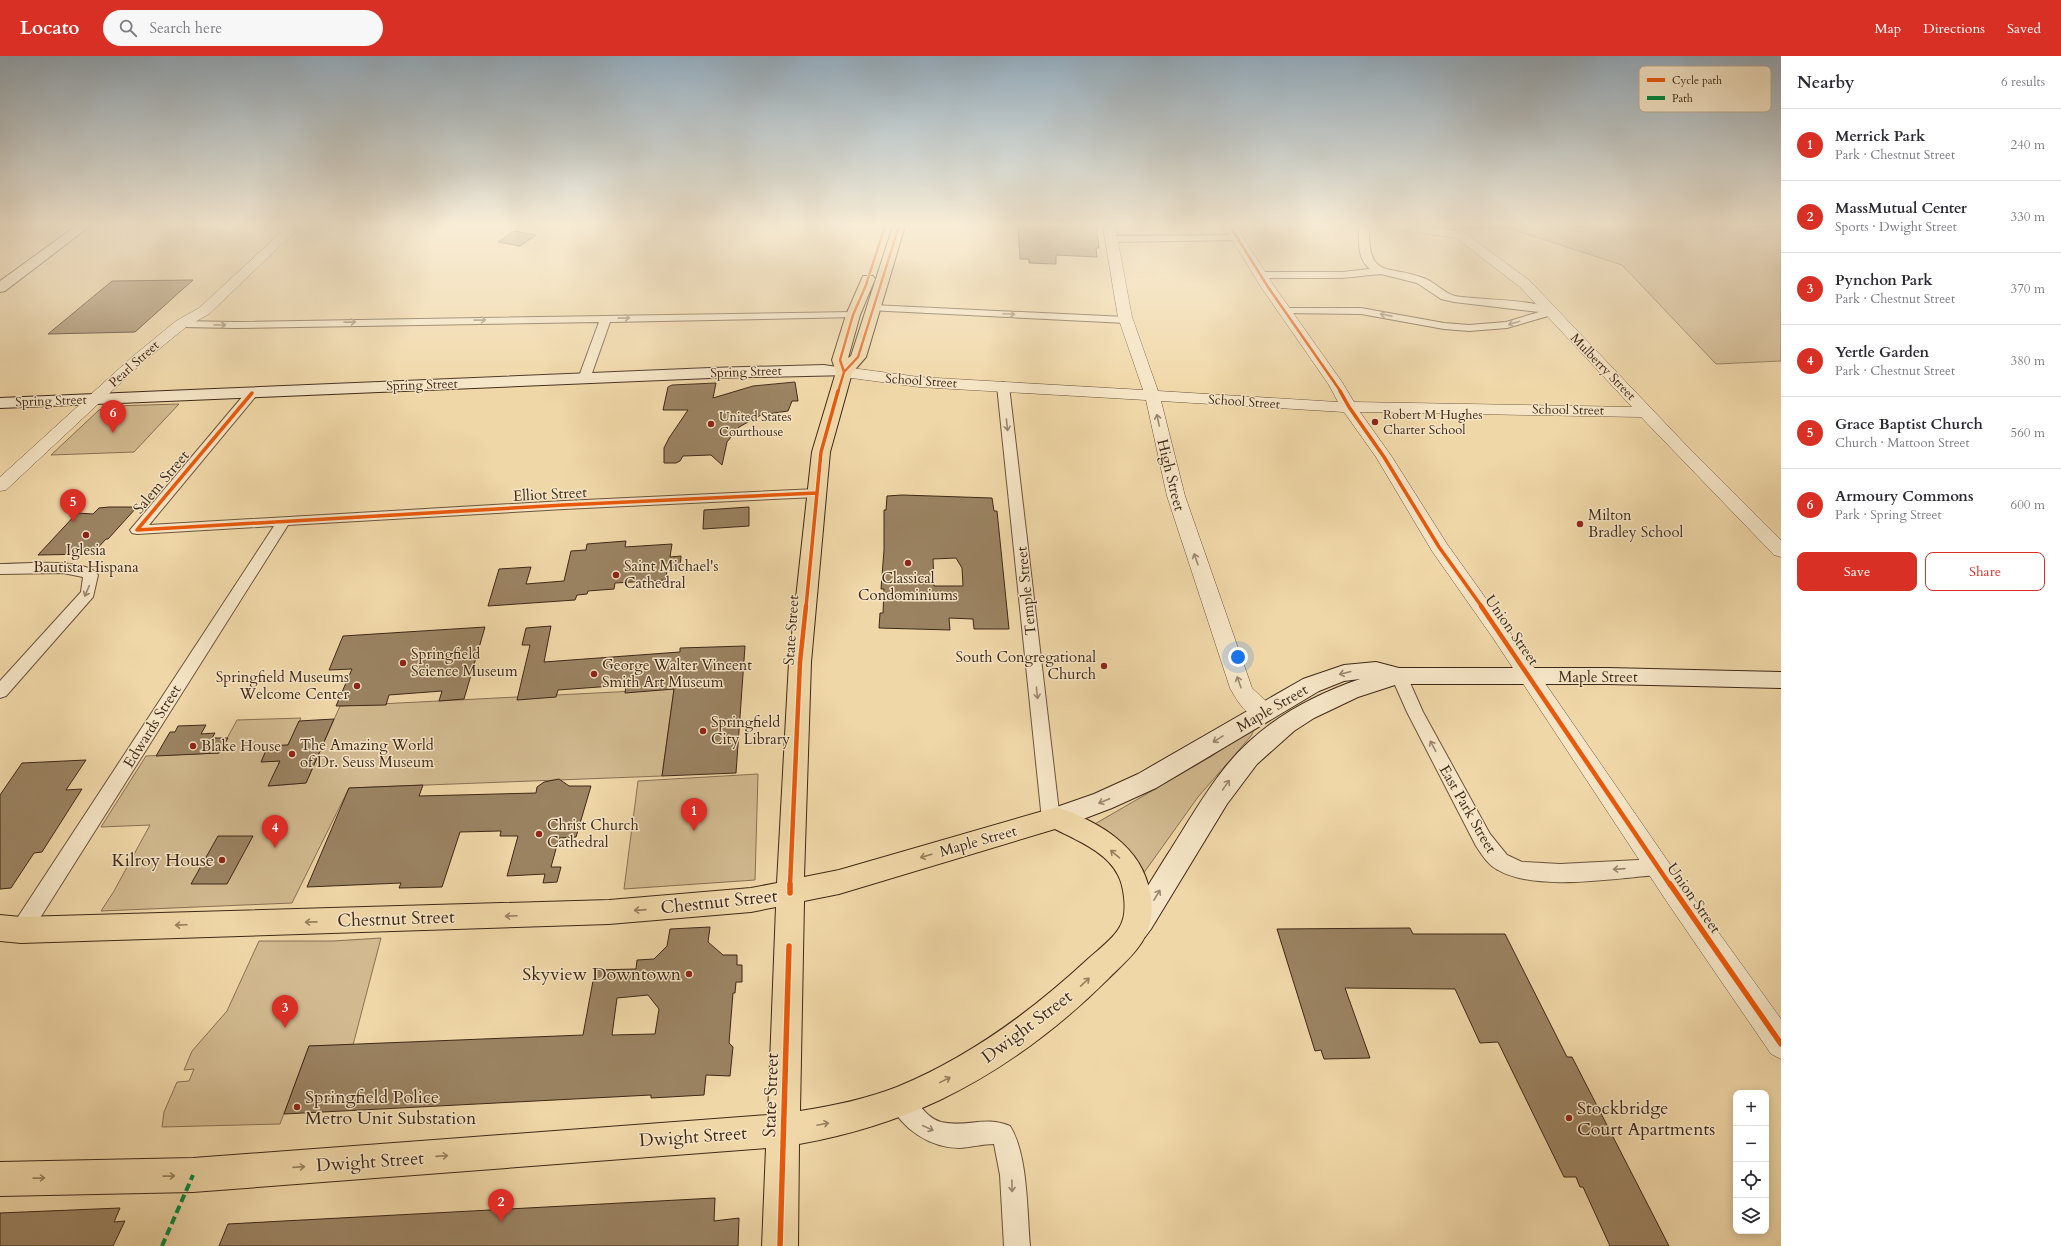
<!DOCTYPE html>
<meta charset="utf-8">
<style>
:root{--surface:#fff;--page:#f7f7f7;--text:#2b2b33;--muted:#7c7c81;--line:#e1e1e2;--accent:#d93025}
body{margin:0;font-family:Cardo,serif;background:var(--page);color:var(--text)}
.controls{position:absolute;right:12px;bottom:12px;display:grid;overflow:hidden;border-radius:8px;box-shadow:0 2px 10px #0003}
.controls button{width:36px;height:36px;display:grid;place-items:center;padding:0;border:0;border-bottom:1px solid var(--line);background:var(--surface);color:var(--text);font:20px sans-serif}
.you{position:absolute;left:1238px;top:601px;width:14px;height:14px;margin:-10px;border:3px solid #fff;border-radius:50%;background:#1a73e8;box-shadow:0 0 0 6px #1a73e833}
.badge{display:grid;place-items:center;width:26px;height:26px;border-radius:50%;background:var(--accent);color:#fff;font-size:13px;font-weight:700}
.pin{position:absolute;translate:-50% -33px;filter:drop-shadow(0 1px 2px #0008)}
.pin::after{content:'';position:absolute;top:21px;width:14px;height:12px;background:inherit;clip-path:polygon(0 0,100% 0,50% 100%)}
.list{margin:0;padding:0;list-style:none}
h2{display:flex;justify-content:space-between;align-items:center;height:52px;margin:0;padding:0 16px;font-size:17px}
h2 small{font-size:13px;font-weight:400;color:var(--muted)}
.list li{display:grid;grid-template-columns:26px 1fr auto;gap:12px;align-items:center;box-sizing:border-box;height:72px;padding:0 16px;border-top:1px solid var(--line)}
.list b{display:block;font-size:15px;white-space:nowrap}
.list p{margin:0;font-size:13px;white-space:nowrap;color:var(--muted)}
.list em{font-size:13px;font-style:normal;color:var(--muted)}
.actions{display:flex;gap:8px;padding:12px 16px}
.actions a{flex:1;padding:9px 0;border:1px solid var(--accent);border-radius:8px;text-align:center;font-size:14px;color:var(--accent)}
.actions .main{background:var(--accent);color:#fff}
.icon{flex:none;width:22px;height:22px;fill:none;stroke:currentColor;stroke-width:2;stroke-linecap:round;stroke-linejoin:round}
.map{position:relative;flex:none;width:1781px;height:1190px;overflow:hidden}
header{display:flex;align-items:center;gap:24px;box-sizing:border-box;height:56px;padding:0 20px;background:var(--accent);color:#fff}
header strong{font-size:19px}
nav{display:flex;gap:22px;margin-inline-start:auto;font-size:14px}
.search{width:280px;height:36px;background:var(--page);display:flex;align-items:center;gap:10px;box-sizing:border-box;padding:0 14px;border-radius:22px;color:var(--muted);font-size:15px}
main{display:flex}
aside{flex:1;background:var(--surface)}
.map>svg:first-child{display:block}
.green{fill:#d2b98f;stroke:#887054}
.building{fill:#9b8362;stroke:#3e2818;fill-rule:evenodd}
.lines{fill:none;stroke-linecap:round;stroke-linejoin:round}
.minor-casing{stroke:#6a543c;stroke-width:2}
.tertiary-casing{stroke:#6a543c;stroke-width:1}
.secondary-casing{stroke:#3e2818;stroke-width:2}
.primary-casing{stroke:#3e2818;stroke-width:2}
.minor{fill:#f5e5c6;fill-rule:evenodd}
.tertiary{fill:#f5e5c6;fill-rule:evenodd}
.secondary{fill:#f5e5c6;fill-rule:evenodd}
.primary{fill:#f0d7a7;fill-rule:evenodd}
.quiet{stroke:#00873e;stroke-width:4;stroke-dasharray:8 4;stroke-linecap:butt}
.cycleway-far3-casing{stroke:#f5e5c6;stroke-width:4}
.cycleway-far2-casing{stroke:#f5e5c6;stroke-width:5.5}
.cycleway-far1-casing{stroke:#f5e5c6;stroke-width:7}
.cycleway-casing{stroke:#f5e5c6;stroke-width:8}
.cycleway-far3{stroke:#e8590c;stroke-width:2.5}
.cycleway-far2{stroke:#e8590c;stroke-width:3.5}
.cycleway-far1{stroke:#e8590c;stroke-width:4.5}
.cycleway{stroke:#e8590c;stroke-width:5.5}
.oneway{stroke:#9a866f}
.oneway2{stroke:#978060}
.poi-dot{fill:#8f2418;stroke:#f5e5c6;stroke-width:1.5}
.labels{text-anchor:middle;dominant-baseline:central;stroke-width:3;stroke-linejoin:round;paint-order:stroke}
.far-street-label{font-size:13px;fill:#3e2818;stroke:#f5e5c6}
.far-poi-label{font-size:13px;fill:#3e2818;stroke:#f5e5c6;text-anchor:start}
.street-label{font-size:15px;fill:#3e2818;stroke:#f5e5c6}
.poi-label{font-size:15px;fill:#3e2818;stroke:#f5e5c6;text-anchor:start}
.near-poi-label{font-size:18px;fill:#3e2818;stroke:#f5e5c6;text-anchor:end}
.near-street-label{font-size:18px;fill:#3e2818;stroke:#f5e5c6}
.key{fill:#f5e5c6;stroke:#beac92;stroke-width:1}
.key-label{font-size:11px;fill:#3e2818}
</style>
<header>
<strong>Locato</strong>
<div class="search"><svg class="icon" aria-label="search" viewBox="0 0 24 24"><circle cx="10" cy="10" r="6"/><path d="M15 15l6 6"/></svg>Search here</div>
<nav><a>Map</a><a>Directions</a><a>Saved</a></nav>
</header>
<main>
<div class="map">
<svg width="1781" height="1190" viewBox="0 0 1781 1190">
<rect width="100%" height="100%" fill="#f0d7a7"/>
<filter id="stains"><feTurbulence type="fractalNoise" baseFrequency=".005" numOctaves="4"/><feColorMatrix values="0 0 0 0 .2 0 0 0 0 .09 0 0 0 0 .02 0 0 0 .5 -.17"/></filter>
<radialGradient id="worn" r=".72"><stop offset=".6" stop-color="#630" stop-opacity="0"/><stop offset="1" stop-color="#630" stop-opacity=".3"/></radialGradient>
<path class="green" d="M1422 170H1781V305L1716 308 1622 209 1508 172 1448 174Z
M179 348 134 396 51 399 99 354 114 350Z
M674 633 662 720 349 732 292 847 101 855 114 835 150 769 101 771 146 700 219 697 237 664 301 662 288 689 268 690 261 706 280 705 269 730 306 727 340 650Z
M1255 672 1251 680 1198 741 1143 818 1093 769 1212 700 1250 673Z
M758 718 755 824 624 833 638 725Z
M381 882 353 989 309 990 280 1068 162 1071 164 1056 177 1026 189 1025 194 1013 184 1014 192 995 227 955 259 885H333Z"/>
<path class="building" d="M1018 170H1096L1099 192H1096L1097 201 1056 199V208L1029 207V203H1020Z
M514 175 536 179 520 190 498 186Z
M193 224 135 276 48 278 112 225Z
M795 326 798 345H792L788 355 761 359 739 371 727 386 722 409 711 399 683 400 680 405 676 407H664V392L669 382 688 354H663L668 331 672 329 716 327 713 342 753 330Z
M902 439 992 442 994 455H997L1009 573H974L973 563 949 562 950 574 879 572 880 557H883L884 533H881L884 494V454H886L887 440ZM956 502 962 512 963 530H934L933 503Z
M109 451H137L108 483H106L92 498 38 499 77 457 93 458 99 452Z
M749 451V470L703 473 704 454Z
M626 485 625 491 672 488 670 501 681 500 680 513H667L666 524 615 527 614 533 588 535 587 538 577 539 575 544 488 550 499 513 531 511 526 528 564 525 571 495 586 494 587 488Z
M551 570 544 606 680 596V592L745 590 736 717 662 720 674 633 625 637 626 629 558 634 556 641 517 644 530 589H522L526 572Z
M485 571 464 643 439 645 442 635 389 639 386 649 336 650 352 613 329 614 343 580Z
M334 663 306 727 268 730 280 705 261 706 268 690 288 689 299 665Z
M206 669 201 678 215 677 212 682H228L219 697 156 700 170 676H175L178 670Z
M86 704 66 734 82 733 42 796 34 797 11 832 0 833V739L22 707Z
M559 723 569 730H591L576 781 559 782 551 811H561L557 826 543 827 545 818 507 820 518 780H500L501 775 460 776 442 831 399 832 401 827 307 831 349 732 423 729 419 740 536 737 537 731 544 726Z
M218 780H253L227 828H191Z
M710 871 708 886 723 899H737V909H742V926H736L735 937H733L729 987 733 991 730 1020 706 1019 704 1039 651 1042V1039L284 1058 309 990 583 979 595 914 636 913 637 904 654 903 667 890 670 873ZM648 939 659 953 655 978 612 979 617 942Z
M1410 872 1413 878H1505L1567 1001H1572L1669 1190H1610L1583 1131H1580L1576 1121H1564L1498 986 1480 987 1455 933 1345 932 1370 1002 1324 1003 1321 994 1315 995 1277 873Z
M715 1142 714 1165 739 1162 738 1190H219L228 1168Z
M120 1152 114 1166 125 1165 113 1190H0V1157Z"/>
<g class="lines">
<g class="minor-casing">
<path id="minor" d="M1359 170H1369C1368 226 1387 207 1426 223 1437 228 1444 237 1455 240 1474 244 1546 243 1556 256L1555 258 1507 272 1469 275 1444 273 1361 258 1281 257 1280 255 1281 253 1285 252H1361L1444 267 1469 269 1506 266 1539 256 1454 246 1441 243 1417 227 1381 218 1342 222H1260L1255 219 1260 216H1342L1370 213C1357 203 1359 185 1359 170Z
M1237 179 1242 182 1240 184 1112 186 1107 183 1112 180Z
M872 249 1126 261 1131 264 1126 267 868 254 867 252Z
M853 256 857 257 858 259 857 261 610 266 590 323 584 326 578 323 599 266 235 272 181 271 176 268 181 265 235 266Z
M1003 326 1009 330 1060 764 1058 769 1051 772 1044 769 1042 764 997 330Z
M252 333 256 334 258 337 256 340 149 469 564 445 817 433 824 437 817 441 564 453 288 469 28 881 21 883 14 881 11 874 14 867 274 470 137 478 132 477 130 474 248 334Z
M0 508C20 508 87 501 98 519L93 541 6 640 0 642V625L81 536 83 521 63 517 0 518Z
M1399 614 1405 616 1407 620 1423 656 1490 778 1507 799 1522 806 1560 808 1658 803 1665 805 1668 811 1665 817 1658 819C1616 822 1535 836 1498 814 1488 809 1482 799 1476 790L1407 656 1391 620 1393 616Z
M901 1033C917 1040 923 1061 941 1066 966 1072 986 1059 1010 1070 1028 1098 1027 1156 1030 1190H1004L1000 1119 994 1088C983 1088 972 1091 960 1092 930 1092 901 1073 889 1045L893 1037Z"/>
</g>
<g class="tertiary-casing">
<path id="tertiary" d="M288 170H301L209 258 186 271 142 307 6 434 0 435V421L132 301 176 265 199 252Z
M1103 170H1115L1132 261 1158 335 1338 346 1329 329 1261 231 1224 170H1236L1274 230 1342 326 1354 346 1632 351 1520 231 1456 182 1400 174 1394 170H1425L1464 176 1530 225 1685 388 1781 484V501L1774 499 1641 361 1360 356 1392 401 1447 488 1507 572 1685 830 1781 963V1003L1771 998 1667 846 1493 582 1432 495 1376 401 1344 356 1161 345 1185 440 1252 632 1271 650 1274 656 1271 662C1251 668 1238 647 1230 632L1167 440 1146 344 919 331 844 321 839 319 836 316 839 313 844 311 919 321 1143 334 1118 261Z"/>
</g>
<g class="secondary-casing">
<path id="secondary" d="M76 170H90L5 235 0 236V225Z
M824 309 850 313 852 316 850 319 710 322 0 352V342L710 312Z
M1376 606 1399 612H1608L1781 616V632L1608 628H1398L1358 641 1314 662 1294 675 1257 708 1227 748 1151 873 1145 881 1135 885 1125 881 1121 872C1126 860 1135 850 1142 839 1152 824 1161 808 1171 793 1188 766 1204 738 1223 714 1258 669 1307 641 1360 623L1344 625 1319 635 1156 732 1112 752 1057 773 1048 770 1044 762 1048 754 1094 738 1138 718 1303 623 1344 609Z"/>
</g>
<g class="primary-casing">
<path id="primary" d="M893 170H905L866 301 852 317 830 396 811 606 804 821 839 814 1057 751C1099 766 1142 790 1150 837 1152 846 1153 857 1150 867 1145 890 1125 906 1109 922 1059 972 1004 1013 940 1044 895 1065 849 1079 799 1088L798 1190H762L766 1092 193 1136 0 1140V1106L193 1102 768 1059 776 851 751 856 609 868 21 887 0 885V859L21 861 609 844 751 832 777 827 789 606 812 396 836 316 832 304 846 259 863 220H873L875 223 860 259 848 302 851 300ZM1055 773C1076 784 1107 796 1118 819 1124 830 1127 854 1122 866 1117 880 1100 892 1089 902 1032 955 970 1001 897 1031 866 1043 833 1050 800 1055L804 845 839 838Z"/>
</g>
<use href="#minor" class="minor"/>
<use href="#tertiary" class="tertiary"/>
<use href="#secondary" class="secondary"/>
<use href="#primary" class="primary"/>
<path class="quiet" d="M162 1190 193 1119"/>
<g class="cycleway-far3-casing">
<path id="cycleway-far3" d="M1230 170 1268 231 1341 336
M844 316 840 304 853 259 866 229 885 170
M838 336 844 316 858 301 899 170"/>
</g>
<g class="cycleway-far2-casing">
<path id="cycleway-far2" d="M1340 335 1349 351 1384 401 1439 491 1482 551
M252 337 137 474 564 449 817 437
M806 551 821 396 838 335"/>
</g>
<g class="cycleway-far1-casing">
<path id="cycleway-far1" d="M1481 550 1670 829
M790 829 800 606 806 550"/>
</g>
<g class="cycleway-casing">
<path id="cycleway" d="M1670 828 1781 988
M790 837V828
M780 1190 789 890"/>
</g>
<use href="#cycleway-far3" class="cycleway-far3"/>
<use href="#cycleway-far2" class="cycleway-far2"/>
<use href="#cycleway-far1" class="cycleway-far1"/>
<use href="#cycleway" class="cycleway"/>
</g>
<defs><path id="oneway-shaft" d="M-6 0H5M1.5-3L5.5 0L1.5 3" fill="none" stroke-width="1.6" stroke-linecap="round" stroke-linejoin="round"/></defs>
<g class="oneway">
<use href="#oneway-shaft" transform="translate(1009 258) rotate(3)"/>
<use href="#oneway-shaft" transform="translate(1386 259) rotate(-169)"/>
<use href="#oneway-shaft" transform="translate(624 262) rotate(-1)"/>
<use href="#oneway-shaft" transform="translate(480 264) rotate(-1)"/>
<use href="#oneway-shaft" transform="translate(350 266) rotate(-1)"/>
<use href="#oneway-shaft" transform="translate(1514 267) rotate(164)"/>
<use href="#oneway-shaft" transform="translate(220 269)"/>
<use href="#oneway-shaft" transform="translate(1158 364) rotate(-102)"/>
<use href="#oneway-shaft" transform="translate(1007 369) rotate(84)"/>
<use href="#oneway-shaft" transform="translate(1196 503) rotate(-109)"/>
<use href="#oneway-shaft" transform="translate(87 535) rotate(113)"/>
<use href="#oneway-shaft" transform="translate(1345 617) rotate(166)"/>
<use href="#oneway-shaft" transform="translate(1239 626) rotate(-109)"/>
<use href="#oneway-shaft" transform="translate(1037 637) rotate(84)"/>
<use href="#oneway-shaft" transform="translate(1218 683) rotate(149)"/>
<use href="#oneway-shaft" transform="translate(1433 690) rotate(-118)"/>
<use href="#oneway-shaft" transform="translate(1226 729) rotate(-55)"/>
<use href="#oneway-shaft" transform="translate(1104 745) rotate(157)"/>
<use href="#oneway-shaft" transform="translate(1619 813) rotate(176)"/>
<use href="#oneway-shaft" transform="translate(1157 839) rotate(-59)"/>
<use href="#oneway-shaft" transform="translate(928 1072) rotate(25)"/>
<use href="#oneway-shaft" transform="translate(1012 1130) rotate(89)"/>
</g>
<g class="oneway2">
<use href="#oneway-shaft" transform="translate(1115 798) rotate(-140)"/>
<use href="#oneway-shaft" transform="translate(926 800) rotate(164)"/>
<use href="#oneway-shaft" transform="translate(640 854) rotate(176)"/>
<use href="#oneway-shaft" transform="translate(511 860) rotate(178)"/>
<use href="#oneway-shaft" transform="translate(311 866) rotate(179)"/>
<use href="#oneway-shaft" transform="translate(181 869) rotate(178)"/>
<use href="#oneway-shaft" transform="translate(1085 926) rotate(-43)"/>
<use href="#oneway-shaft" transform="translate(945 1024) rotate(-26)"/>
<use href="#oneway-shaft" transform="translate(823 1068) rotate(-12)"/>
<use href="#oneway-shaft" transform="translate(442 1100) rotate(-4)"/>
<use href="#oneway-shaft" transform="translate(299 1111) rotate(-4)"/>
<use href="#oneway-shaft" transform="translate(169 1120) rotate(-1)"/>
<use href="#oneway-shaft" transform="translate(39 1122) rotate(-1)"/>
</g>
<linearGradient id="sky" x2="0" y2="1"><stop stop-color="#93aaba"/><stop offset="0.5" stop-color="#f8edd7"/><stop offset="1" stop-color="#f8edd7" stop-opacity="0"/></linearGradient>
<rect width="1781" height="337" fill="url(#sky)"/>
<g class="poi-dot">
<circle cx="1375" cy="366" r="4"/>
<circle cx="711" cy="368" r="4"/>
<circle cx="1580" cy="468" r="4"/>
<circle cx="86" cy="479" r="4"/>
<circle cx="908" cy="507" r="4"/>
<circle cx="616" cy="519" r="4"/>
<circle cx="403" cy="607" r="4"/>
<circle cx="1104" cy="610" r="4"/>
<circle cx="594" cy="618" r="4"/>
<circle cx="357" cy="630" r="4"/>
<circle cx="703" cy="675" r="4"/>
<circle cx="193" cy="690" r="4"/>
<circle cx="292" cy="698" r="4"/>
<circle cx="539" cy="778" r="4"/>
<circle cx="222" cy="804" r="4"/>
<circle cx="689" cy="918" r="4"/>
<circle cx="297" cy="1051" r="4"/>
<circle cx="1569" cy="1062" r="4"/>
</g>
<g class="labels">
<g class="far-street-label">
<text transform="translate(134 308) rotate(-42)">Pearl Street</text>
<text transform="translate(1603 311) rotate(46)">Mulberry Street</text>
<text transform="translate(746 316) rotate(-2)">Spring Street</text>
<text transform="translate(921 325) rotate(4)">School Street</text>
<text transform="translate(422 329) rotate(-2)">Spring Street</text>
<text transform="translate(51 345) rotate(-2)">Spring Street</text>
<text transform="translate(1244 346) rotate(4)">School Street</text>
<text transform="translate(1568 354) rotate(1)">School Street</text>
</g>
<g class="far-poi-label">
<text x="1383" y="359">Robert M Hughes<tspan x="1383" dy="15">Charter School</tspan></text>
<text x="719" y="361">United States<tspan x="719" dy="15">Courthouse</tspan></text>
</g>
<g class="street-label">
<text transform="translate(1171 419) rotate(76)">High Street</text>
<text transform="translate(161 426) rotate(-50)">Salem Street</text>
<text transform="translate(550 438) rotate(-3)">Elliot Street</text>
<text transform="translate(1026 535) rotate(-96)">Temple Street</text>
<text transform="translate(791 574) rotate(-86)">State Street</text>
<text transform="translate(1512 574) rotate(55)">Union Street</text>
<text x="1598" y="621">Maple Street</text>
<text transform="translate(1272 652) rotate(-30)">Maple Street</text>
<text transform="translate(152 670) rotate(-58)">Edwards Street</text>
<text transform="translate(1468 753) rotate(60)">East Park Street</text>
<text transform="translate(978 785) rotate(-16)">Maple Street</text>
<text transform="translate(1694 842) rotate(55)">Union Street</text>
</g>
<g class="poi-label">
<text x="1588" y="459">Milton<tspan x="1588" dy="17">Bradley School</tspan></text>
<text x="86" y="494" text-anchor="middle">Iglesia<tspan x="86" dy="17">Bautista Hispana</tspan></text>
<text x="624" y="510">Saint Michael's<tspan x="624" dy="17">Cathedral</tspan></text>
<text x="908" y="522" text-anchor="middle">Classical<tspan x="908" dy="17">Condominiums</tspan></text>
<text x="411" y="598">Springfield<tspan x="411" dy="17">Science Museum</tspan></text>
<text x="1096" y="601" text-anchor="end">South Congregational<tspan x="1096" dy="17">Church</tspan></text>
<text x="602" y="609">George Walter Vincent<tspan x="602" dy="17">Smith Art Museum</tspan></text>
<text x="349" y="621" text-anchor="end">Springfield Museums<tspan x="349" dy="17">Welcome Center</tspan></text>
<text x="711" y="666">Springfield<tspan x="711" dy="17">City Library</tspan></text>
<text x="300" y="689">The Amazing World<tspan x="300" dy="17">of Dr. Seuss Museum</tspan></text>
<text x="201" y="690">Blake House</text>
<text x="547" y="769">Christ Church<tspan x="547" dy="17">Cathedral</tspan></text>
</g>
<g class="near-poi-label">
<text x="214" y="804">Kilroy House</text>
<text x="681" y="918">Skyview Downtown</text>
<text x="305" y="1041" text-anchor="start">Springfield Police<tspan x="305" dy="21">Metro Unit Substation</tspan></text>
<text x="1577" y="1052" text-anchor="start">Stockbridge<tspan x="1577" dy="21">Court Apartments</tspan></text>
</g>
<g class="near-street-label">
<text transform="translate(719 846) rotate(-6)">Chestnut Street</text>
<text transform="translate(396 863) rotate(-2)">Chestnut Street</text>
<text transform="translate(1027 971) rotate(-37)">Dwight Street</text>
<text transform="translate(771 1039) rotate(-88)">State Street</text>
<text transform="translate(693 1081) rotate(-4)">Dwight Street</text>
<text transform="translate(370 1106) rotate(-4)">Dwight Street</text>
</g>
</g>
<rect x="1639" y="10" width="132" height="46" rx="6" class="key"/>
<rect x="1647" y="22" width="18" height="4" fill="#e8590c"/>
<rect x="1647" y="40" width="18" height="4" fill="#00873e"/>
<g class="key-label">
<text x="1672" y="28">Cycle path</text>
<text x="1672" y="46">Path</text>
</g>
<rect width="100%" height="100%" filter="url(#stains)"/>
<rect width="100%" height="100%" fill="url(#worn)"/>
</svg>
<div class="controls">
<button>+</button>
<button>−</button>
<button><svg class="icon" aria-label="locate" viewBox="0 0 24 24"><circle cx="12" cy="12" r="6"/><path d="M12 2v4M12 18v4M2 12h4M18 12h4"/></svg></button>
<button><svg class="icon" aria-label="layers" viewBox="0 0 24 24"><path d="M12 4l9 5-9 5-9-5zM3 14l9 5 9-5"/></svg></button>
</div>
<div class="you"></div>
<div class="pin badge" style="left:694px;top:775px">1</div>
<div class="pin badge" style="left:501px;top:1166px">2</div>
<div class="pin badge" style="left:285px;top:972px">3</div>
<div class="pin badge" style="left:275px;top:792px">4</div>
<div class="pin badge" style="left:73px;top:466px">5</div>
<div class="pin badge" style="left:113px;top:377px">6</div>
</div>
<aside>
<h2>Nearby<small>6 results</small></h2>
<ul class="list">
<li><span class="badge">1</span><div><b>Merrick Park</b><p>Park · Chestnut Street</p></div><em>240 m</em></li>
<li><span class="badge">2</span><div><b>MassMutual Center</b><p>Sports · Dwight Street</p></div><em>330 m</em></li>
<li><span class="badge">3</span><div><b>Pynchon Park</b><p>Park · Chestnut Street</p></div><em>370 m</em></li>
<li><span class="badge">4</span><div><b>Yertle Garden</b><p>Park · Chestnut Street</p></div><em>380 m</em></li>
<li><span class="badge">5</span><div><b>Grace Baptist Church</b><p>Church · Mattoon Street</p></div><em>560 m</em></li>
<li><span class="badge">6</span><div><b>Armoury Commons</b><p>Park · Spring Street</p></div><em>600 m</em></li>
</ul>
<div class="actions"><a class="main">Save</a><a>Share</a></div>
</aside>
</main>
